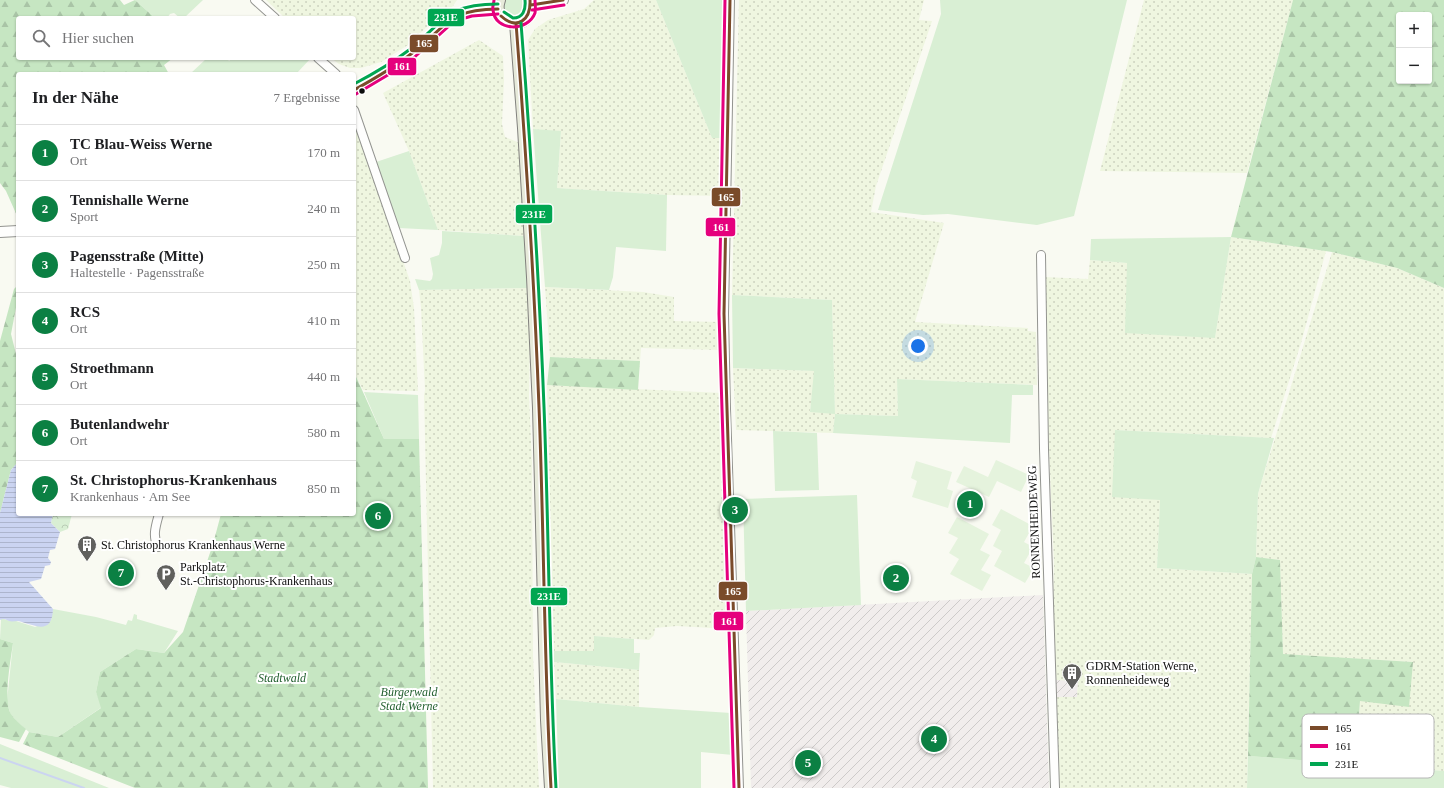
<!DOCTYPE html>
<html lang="de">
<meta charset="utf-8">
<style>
:root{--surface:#fff;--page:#f6f6f6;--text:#202124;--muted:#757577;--line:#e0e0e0;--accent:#0b8043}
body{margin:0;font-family:Georgia,serif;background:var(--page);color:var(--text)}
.controls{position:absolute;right:12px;top:12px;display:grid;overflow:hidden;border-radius:4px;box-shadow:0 1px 3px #0004}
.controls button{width:36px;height:36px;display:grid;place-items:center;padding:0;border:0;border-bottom:1px solid var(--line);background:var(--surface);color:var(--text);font:20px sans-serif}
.you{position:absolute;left:918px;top:346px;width:14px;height:14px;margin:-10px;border:3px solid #fff;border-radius:50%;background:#1a73e8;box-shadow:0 0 0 6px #1a73e833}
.badge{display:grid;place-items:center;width:26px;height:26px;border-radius:50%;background:var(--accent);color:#fff;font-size:13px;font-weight:700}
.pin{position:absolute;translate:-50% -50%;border:2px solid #fff;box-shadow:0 1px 4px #0006}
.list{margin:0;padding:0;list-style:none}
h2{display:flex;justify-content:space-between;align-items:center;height:52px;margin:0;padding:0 16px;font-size:17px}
h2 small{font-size:13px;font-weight:400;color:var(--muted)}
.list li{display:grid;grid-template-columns:26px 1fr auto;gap:12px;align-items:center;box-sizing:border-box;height:56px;padding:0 16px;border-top:1px solid var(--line)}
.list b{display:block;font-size:15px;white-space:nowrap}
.list p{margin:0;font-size:13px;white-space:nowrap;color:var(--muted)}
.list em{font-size:13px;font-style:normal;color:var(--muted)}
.icon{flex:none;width:22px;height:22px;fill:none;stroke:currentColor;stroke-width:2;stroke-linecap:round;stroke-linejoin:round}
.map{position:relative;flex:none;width:1444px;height:788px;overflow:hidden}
.search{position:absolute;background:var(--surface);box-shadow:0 1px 3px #0004;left:16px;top:16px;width:340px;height:44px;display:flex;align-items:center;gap:10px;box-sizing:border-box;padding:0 14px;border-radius:4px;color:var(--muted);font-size:15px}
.panel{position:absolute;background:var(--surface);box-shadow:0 1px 3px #0004;left:16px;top:72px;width:340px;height:444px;border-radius:4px}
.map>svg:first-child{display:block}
.industrial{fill:url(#industrial-furrows)}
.farmland{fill:url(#farmland-dots)}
.grass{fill:#d9efd4}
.forest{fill:url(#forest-firs);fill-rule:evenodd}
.park{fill:url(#park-crowns)}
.pitch{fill:#e5f3dd}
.water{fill:url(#water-rules)}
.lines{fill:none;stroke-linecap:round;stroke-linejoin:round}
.stream{stroke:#cbd4f1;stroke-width:2}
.minor-casing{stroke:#939490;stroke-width:10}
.tertiary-casing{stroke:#939490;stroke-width:12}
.primary-casing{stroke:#81817d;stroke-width:14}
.minor{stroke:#fefefd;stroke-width:8}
.tertiary{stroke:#fefefd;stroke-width:10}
.primary{stroke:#e7eada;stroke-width:12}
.bus-1-casing{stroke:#fff;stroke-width:6}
.bus-2-casing{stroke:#fff;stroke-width:6}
.bus-3-casing{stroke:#fff;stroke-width:6}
.bus-1{stroke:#7a4b2a;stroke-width:3}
.bus-2{stroke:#e5007d;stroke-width:3}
.bus-3{stroke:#00a651;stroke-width:3}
.bus-dot{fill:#0d0d0d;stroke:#fff;stroke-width:1.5}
.labels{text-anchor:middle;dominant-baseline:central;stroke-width:4;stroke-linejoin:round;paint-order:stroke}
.street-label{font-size:12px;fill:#0d0d0d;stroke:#fff}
.poi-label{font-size:12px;fill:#0d0d0d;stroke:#fff;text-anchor:start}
.park-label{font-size:12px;font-style:italic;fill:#236030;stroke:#fff}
.key{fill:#fff;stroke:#b6b6b6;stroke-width:1}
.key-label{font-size:11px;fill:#0d0d0d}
.line-badge{stroke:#fff;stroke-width:1.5}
.badge-label{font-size:11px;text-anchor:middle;font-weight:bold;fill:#fff}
</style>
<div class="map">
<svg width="1444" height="788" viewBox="0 0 1444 788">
<defs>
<pattern id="industrial-furrows" width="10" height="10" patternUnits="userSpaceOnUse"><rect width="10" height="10" fill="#f1edec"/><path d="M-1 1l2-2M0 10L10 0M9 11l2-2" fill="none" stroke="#cdcac9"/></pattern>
<pattern id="farmland-dots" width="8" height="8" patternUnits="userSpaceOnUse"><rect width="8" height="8" fill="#eff6e0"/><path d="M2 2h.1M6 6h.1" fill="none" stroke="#ccd2bf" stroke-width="1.8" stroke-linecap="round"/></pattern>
<pattern id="forest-firs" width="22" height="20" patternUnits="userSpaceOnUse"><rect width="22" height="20" fill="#c6e6c2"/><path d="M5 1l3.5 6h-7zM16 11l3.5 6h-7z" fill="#a9c4a6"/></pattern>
<pattern id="park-crowns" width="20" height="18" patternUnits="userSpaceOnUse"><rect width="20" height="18" fill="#d9efd4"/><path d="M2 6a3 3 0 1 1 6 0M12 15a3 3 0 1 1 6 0" fill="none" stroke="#b9ccb5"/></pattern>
<pattern id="water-rules" width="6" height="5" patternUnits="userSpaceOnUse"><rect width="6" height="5" fill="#cbd4f1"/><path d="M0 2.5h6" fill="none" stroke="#adb5cd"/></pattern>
</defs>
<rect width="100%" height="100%" fill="#f9faf2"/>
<path class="industrial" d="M1043 595 1049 788H751L746 611Z
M1056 680H1078L1077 697H1056Z"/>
<path class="farmland" d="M266 0H457L453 6 432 22 408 45 381 62 361 68H350L339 64 331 58H354V18H285Z
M594 0H656L712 138H723V196L667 195 557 188 561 132 533 129 528 40 535 29 548 20 584 9Z
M739 0H924L919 20 932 21 876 186 871 212 944 223 915 322 1028 328V331L1036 332 1037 385 897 379 898 416 835 414 833 433 736 430 733 368 815 371 810 411 835 413 832 300 732 295Z
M1144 0H1293L1247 173 1100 171Z
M479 40 503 56 504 80 502 124 505 137 520 143 525 236 438 230 409 151 383 93Z
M354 123 358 131 410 281 414 308 418 391 363 390 354 372Z
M1231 237 1326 251 1301 343 1271 438 1115 430 1160 500 1157 568 1252 574 1247 788H1059L1056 697H1077L1078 681 1056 680 1053 620 1054 562 1046 379 1044 277 1088 279 1090 260 1127 263 1215 338Z
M1332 252 1397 268 1444 288V771L1402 768 1404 735 1358 728 1360 701 1413 662 1283 655 1280 560 1256 557 1258 494Z
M545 287 643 292 674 297V321L720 322 721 350 641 348 640 361 550 357Z
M527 288 530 327 529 397 532 463 533 656 539 788H433L424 395 425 390 421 308 419 290Z
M547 385 722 393 729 629 677 626 655 628 654 635 649 640 594 636V651H554Z
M554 662 639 670V707L556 699Z"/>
<path class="grass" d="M135 0H203L184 18H180L174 13 170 14 167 18H155Z
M503 0H525L526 11 515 19 504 13Z
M656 0H725L723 138H712Z
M940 0H1127L1074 216 1037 225 948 214 923 215 878 210 941 14Z
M207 58H227L229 61 232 58H311L296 74H190Z
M533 129 561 131 557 188 667 195 666 251 616 247 613 277 609 290 545 287Z
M409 151 438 230 399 228 376 162Z
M442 231 525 236 527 288 419 290 415 279 430 281 432 279 433 274 430 258 439 255 442 243Z
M1231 237 1215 338 1125 333 1127 263 1090 260 1091 239Z
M732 295 832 300 835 414 898 416 897 379 1033 385V395H1012L1010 443 833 433 835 414 810 412 814 371 733 368Z
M364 392 418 395 419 439H384Z
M1115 430 1274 438 1258 494 1256 557 1252 574 1157 568 1160 500 1112 497Z
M773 431 817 433 819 490 775 491Z
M857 495 861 605 746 611 743 499Z
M53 609 96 617 126 625 128 620 132 621 134 614 137 615V619L178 631 164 653 136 649 100 672 96 692 102 707 58 737 29 732 17 722 10 713 7 701 13 643 0 639 1 619H4L10 621H16L35 627 51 620Z
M594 636 634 639V653H640L639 670 554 662V651H594Z
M556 699 639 707 731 713 733 755 701 752V788H559Z
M0 744 109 788H11L0 785Z
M1248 756 1444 771V788H1247Z"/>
<path class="forest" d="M0 0H120L124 5 135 0 155 18H18V58H173L164 65 169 74H18V218L6 191 0 183Z
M1293 0H1444V288L1397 268 1332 252 1231 237ZM1399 15H1429V81H1399Z
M18 285V297L11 334 18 362V462L11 470 0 513V341L14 289Z
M550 357 640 361 638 390 547 385Z
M354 372 384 439H419L428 788H135L23 744 29 732 58 737 101 708 96 692 100 672 136 649 164 653 183 632 213 544 221 514H354Z
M1256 557 1280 560 1283 654 1413 662 1409 707 1360 701 1358 728 1404 735 1402 768 1248 756 1252 574Z
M0 639 13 643C11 658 3 701 11 714 15 720 20 724 26 729L19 742 0 737Z"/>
<path class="park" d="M53 514H72L68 529 60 532 51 523Z"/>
<path class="pitch" d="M996 460 1029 475 1021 492 997 481 989 497 956 482 964 466 988 477Z
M916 461 952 472 947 489 953 491 948 508 912 497 917 481 911 478Z
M1001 509 1033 526 1024 542 1033 547 1024 563 1034 568 1025 583 994 566 1002 551 993 546 1001 530 992 525Z
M957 517 989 534 980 550 990 555 981 570 991 575 982 591 950 574 959 559 949 553 958 538 948 533Z"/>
<path class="water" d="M18 462V514H53L51 523 60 532 55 549 50 550 48 558 51 562 50 565 45 566 41 579 29 582 53 609C52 636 35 625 18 621 15 621 12 622 9 621 5 619 4 618 0 620V513L11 470Z"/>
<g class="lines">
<path class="stream" d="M0 758 84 788"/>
<g class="minor-casing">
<path id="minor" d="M255 0 275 18
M730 0 724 314 726 409 739 788
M318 58 336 74
M354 110 405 258
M1041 255 1044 449 1055 788
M158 547C152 536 156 525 159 514"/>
</g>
<g class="tertiary-casing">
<path id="tertiary" d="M531 5 563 0
M354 90C377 77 401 64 421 46 433 36 442 23 456 16 469 9 483 9 498 9
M0 232 18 231"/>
</g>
<g class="primary-casing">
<path id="primary" d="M499 0C489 28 537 32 530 0
M516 23 524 128 533 277 539 408 547 720 551 788"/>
</g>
<use href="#minor" class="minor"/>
<use href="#tertiary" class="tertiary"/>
<use href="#primary" class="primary"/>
<g class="bus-1-casing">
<path id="bus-1" d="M730 0 724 314 739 788
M531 5 563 0
M501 16C517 31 531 20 530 0
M516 23C526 151 534 279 539 407 544 534 544 661 551 788
M354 90C374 79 393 68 411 54 447 27 447 9 498 9"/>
</g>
<g class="bus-2-casing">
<path id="bus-2" d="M494 0C494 3 492 7 493 10 495 32 528 32 535 13 536 9 535 4 535 0
M725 0 719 314 734 788
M532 10 564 5
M356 94 408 63 449 26 458 20 472 16 498 14"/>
</g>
<g class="bus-3-casing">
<path id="bus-3" d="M504 12 513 18C523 18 526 10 525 0
M521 23C531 151 539 279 544 407 549 534 549 661 556 788
M354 84C373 74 392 63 409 50 445 21 446 4 498 4"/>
</g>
<use href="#bus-1" class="bus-1"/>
<use href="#bus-2" class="bus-2"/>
<use href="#bus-3" class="bus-3"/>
</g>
<defs>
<g id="building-pin" transform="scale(1)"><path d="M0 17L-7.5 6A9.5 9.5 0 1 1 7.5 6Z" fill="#60605d" stroke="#fff"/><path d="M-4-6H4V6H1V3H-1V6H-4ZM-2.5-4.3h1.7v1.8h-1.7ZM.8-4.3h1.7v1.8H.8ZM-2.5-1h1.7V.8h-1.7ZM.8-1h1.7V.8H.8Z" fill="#fff"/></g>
<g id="parking-pin" transform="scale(1)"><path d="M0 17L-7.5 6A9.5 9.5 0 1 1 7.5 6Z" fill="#60605d" stroke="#fff"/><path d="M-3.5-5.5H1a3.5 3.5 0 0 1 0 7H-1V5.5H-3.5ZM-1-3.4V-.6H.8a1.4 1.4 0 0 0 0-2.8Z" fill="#fff"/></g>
</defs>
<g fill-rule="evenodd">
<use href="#building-pin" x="87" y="545"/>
<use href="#parking-pin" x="166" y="574"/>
<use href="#building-pin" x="1072" y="673"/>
</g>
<circle class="bus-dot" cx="362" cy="91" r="3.5"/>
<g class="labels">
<g class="street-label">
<text transform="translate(1034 522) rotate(-92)">RONNENHEIDEWEG</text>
</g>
<g class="poi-label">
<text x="101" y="545">St. Christophorus Krankenhaus Werne</text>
<text x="180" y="567">Parkplatz<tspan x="180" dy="14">St.-Christophorus-Krankenhaus</tspan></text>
<text x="1086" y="666">GDRM-Station Werne,<tspan x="1086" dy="14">Ronnenheideweg</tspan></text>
</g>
<g class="park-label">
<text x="282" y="678">Stadtwald</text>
<text x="409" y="692">Bürgerwald<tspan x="409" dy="14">Stadt Werne</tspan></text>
</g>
</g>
<rect x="1302" y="714" width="132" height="64" rx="6" class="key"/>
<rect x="1310" y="726" width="18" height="4" fill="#7a4b2a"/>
<rect x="1310" y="744" width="18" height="4" fill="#e5007d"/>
<rect x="1310" y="762" width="18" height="4" fill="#00a651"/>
<g class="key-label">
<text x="1335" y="732">165</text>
<text x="1335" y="750">161</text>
<text x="1335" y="768">231E</text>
</g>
<g class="line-badge">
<rect x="427" y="8" width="38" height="19" rx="4" fill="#00a651"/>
<rect x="409" y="34" width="30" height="19" rx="4" fill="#7a4b2a"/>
<rect x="387" y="57" width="30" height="19" rx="4" fill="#e5007d"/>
<rect x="711" y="187" width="30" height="20" rx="4" fill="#7a4b2a"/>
<rect x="515" y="204" width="38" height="20" rx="4" fill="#00a651"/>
<rect x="705" y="217" width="31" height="20" rx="4" fill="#e5007d"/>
<rect x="718" y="581" width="30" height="20" rx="4" fill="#7a4b2a"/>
<rect x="530" y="587" width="38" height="19" rx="4" fill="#00a651"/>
<rect x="713" y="611" width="31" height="20" rx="4" fill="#e5007d"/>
</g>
<g class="badge-label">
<text x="446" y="21">231E</text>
<text x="424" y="47">165</text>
<text x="402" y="70">161</text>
<text x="726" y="201">165</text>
<text x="534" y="218">231E</text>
<text x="721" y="231">161</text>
<text x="733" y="595">165</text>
<text x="549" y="600">231E</text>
<text x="729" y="625">161</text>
</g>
</svg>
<div class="controls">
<button>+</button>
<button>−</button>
</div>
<div class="you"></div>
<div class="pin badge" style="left:970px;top:504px">1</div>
<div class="pin badge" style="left:896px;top:578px">2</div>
<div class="pin badge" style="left:735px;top:510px">3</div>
<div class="pin badge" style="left:934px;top:739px">4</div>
<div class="pin badge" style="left:808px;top:763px">5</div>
<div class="pin badge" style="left:378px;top:516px">6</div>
<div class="pin badge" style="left:121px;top:573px">7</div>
<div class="search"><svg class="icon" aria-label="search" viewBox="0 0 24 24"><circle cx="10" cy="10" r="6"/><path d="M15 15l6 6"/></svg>Hier suchen</div>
<section class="panel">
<h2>In der Nähe<small>7 Ergebnisse</small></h2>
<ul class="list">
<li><span class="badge">1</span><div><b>TC Blau-Weiss Werne</b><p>Ort</p></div><em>170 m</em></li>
<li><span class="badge">2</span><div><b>Tennishalle Werne</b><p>Sport</p></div><em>240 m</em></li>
<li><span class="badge">3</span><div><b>Pagensstraße (Mitte)</b><p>Haltestelle · Pagensstraße</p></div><em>250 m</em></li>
<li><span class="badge">4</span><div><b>RCS</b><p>Ort</p></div><em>410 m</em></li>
<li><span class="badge">5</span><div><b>Stroethmann</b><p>Ort</p></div><em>440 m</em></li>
<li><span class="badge">6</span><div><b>Butenlandwehr</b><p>Ort</p></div><em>580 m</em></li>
<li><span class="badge">7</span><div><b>St. Christophorus-Krankenhaus</b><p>Krankenhaus · Am See</p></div><em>850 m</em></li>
</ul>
</section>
</div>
